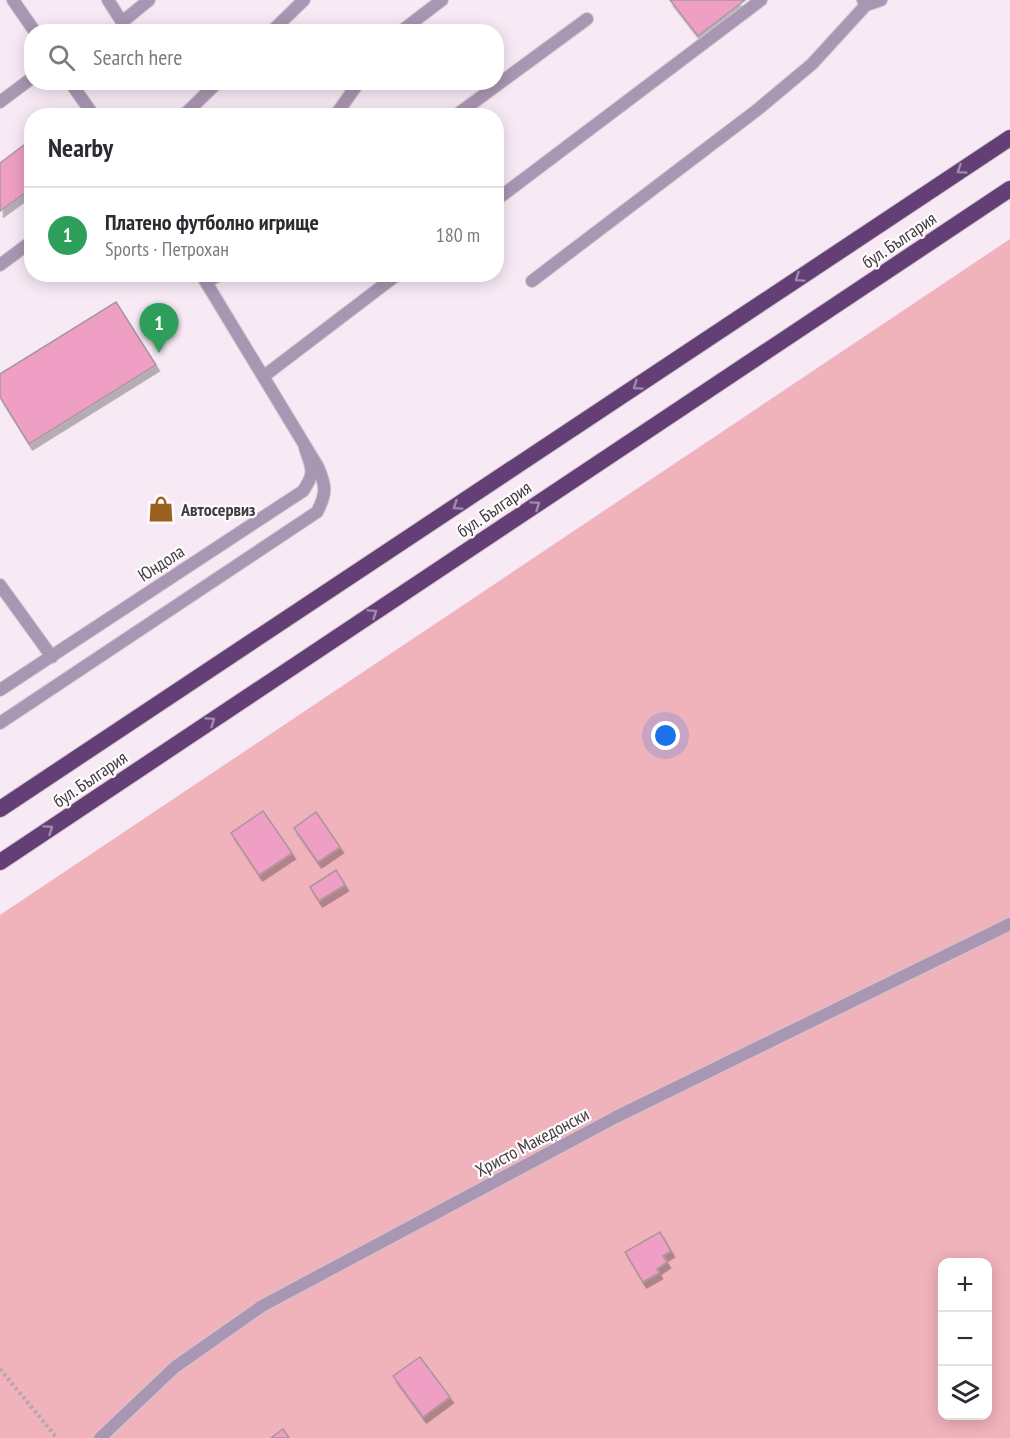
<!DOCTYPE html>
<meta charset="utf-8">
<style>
:root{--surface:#fff;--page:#f7f7f7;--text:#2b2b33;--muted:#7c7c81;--line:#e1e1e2;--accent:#0b8043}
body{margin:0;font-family:"PT Sans Narrow",sans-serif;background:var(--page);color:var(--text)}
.controls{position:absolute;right:18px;bottom:18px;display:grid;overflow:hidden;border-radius:12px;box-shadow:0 3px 15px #0003}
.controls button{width:54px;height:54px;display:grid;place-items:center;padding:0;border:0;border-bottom:2px solid var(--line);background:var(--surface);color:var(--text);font:30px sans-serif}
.you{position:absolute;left:666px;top:736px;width:21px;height:21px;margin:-15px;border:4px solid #fff;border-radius:50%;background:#1a73e8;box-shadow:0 0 0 9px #1a73e833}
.badge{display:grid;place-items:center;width:39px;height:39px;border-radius:50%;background:var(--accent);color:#fff;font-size:20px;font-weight:700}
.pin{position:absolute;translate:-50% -50px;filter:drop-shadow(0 2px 3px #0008)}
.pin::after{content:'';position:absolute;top:32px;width:21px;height:18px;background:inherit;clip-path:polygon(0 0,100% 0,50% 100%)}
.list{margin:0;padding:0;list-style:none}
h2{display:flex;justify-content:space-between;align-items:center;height:78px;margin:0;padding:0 24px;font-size:26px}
h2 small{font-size:20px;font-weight:400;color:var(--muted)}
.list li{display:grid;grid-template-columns:39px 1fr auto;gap:18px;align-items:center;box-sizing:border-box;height:96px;padding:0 24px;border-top:2px solid var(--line)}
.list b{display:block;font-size:22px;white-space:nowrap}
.list p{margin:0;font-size:20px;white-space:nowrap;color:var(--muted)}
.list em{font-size:20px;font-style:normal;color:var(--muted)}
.icon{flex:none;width:33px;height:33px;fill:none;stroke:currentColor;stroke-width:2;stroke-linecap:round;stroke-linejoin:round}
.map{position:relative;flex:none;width:1010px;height:1438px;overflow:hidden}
.search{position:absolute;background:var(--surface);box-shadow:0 3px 15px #0003;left:24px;top:24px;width:480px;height:66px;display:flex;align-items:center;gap:15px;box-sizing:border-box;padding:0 21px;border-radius:24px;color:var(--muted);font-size:22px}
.panel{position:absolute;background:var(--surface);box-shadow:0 3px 15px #0003;left:24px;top:108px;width:480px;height:174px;border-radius:24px}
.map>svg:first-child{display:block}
.green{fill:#f0b2bb;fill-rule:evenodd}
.building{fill:#ef9fc4;stroke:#a9979e;stroke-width:1.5;filter:url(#shadow)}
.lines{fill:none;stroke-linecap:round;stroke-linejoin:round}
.service-casing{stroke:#d3c7d1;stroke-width:14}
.minor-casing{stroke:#d3c7d1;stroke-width:14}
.tertiary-casing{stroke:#d3c7d1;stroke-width:14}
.trunk-casing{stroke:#d3c7d1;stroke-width:18}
.path{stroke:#b3a8b1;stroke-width:4;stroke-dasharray:3 3;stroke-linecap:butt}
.service{stroke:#a996b3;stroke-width:12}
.minor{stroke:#a996b3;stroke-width:12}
.tertiary{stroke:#a996b3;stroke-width:12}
.trunk{stroke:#643f76;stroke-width:16}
.oneway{stroke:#a28aac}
.labels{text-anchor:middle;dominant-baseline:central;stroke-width:4.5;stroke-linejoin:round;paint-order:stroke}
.street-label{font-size:18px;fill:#413b40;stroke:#fefbfd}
.poi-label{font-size:18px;font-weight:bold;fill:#413b40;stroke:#fefbfd;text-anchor:start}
</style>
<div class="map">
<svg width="1010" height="1438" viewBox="0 0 1010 1438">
<defs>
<filter id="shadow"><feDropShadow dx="3.5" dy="6" stdDeviation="0" flood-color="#0004"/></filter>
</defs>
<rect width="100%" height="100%" fill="#f8eaf5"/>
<path class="green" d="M1010 239V1438H0V915ZM942 1262H988V1416H942Z"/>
<path class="building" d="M670 0H745L698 36Z
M32 139V188L0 211V163Z
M116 302 156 365 29 444 0 397V374Z
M263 811 292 853 259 875 231 833Z
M316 812 340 847 318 862 294 828Z
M336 870 345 885 319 901 310 887Z
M660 1232 671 1251 663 1256 667 1262 657 1269 659 1273 643 1282 625 1252Z
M420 1357 450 1397 423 1417 393 1376Z
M283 1429 289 1438H271Z"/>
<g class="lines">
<g class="service-casing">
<path id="service" d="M108 0 122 22 149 0
M400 32 442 0
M0 102 32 78
M335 116 359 82
M455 116 587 19
M496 200 761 0
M532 281 757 110 812 64 866 5
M206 282 221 274
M264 376 398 274
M0 585 52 657
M0 723 317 512C327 493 326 486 318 467L201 274"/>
</g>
<g class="minor-casing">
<path id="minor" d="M863 0 866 5 881 0
M0 690 303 491C316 472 312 469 305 448
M100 1438 175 1367 262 1306 616 1117 1010 924"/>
</g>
<g class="tertiary-casing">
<path id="tertiary" d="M13 0 35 32
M271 32 304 0
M70 82 94 116
M183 116 218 82
M0 265 32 241"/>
</g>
<g class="trunk-casing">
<path id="trunk" d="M0 809 1010 138
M0 862 1010 189"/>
</g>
<path class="path" d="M0 1369 57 1438"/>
<use href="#service" class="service"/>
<use href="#minor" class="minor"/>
<use href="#tertiary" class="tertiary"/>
<use href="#trunk" class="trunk"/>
</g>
<defs><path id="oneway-chevron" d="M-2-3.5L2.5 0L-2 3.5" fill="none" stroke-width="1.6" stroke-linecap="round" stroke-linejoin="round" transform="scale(1.5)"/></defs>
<g class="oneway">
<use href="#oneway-chevron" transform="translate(961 170) rotate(146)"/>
<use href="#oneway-chevron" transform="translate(799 278) rotate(146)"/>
<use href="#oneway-chevron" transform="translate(637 386) rotate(146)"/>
<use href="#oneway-chevron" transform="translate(536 505) rotate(-34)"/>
<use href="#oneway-chevron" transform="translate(457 506) rotate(146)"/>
<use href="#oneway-chevron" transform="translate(373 613) rotate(-34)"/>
<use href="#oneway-chevron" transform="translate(211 721) rotate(-34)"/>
<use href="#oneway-chevron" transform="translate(49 829) rotate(-34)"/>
</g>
<defs>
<g id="shop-bare" transform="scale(2.07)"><path d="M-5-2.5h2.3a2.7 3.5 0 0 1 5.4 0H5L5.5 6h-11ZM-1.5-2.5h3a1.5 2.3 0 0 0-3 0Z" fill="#9a601e" stroke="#fefbfd" stroke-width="2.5" paint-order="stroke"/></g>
</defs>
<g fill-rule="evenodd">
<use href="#shop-bare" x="161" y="509"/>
</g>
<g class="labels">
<g class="street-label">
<text transform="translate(899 240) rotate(-34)">бул. България</text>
<text transform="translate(494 509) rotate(-34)">бул. България</text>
<text transform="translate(161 563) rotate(-33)">Юндола</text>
<text transform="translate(90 779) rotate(-34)">бул. България</text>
<text transform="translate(532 1142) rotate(-28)">Христо Македонски</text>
</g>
<g class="poi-label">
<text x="181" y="509">Автосервиз</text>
</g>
</g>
</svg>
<div class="controls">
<button>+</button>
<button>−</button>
<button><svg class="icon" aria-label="layers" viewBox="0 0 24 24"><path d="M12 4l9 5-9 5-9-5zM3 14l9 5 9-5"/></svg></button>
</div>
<div class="you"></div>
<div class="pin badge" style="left:159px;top:353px;background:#2e9e5b">1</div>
<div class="search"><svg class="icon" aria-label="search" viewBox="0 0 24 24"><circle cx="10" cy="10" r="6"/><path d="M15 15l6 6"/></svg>Search here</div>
<section class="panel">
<h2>Nearby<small></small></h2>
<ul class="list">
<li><span class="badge" style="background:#2e9e5b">1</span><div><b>Платено футболно игрище</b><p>Sports · Петрохан</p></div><em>180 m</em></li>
</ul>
</section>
</div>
